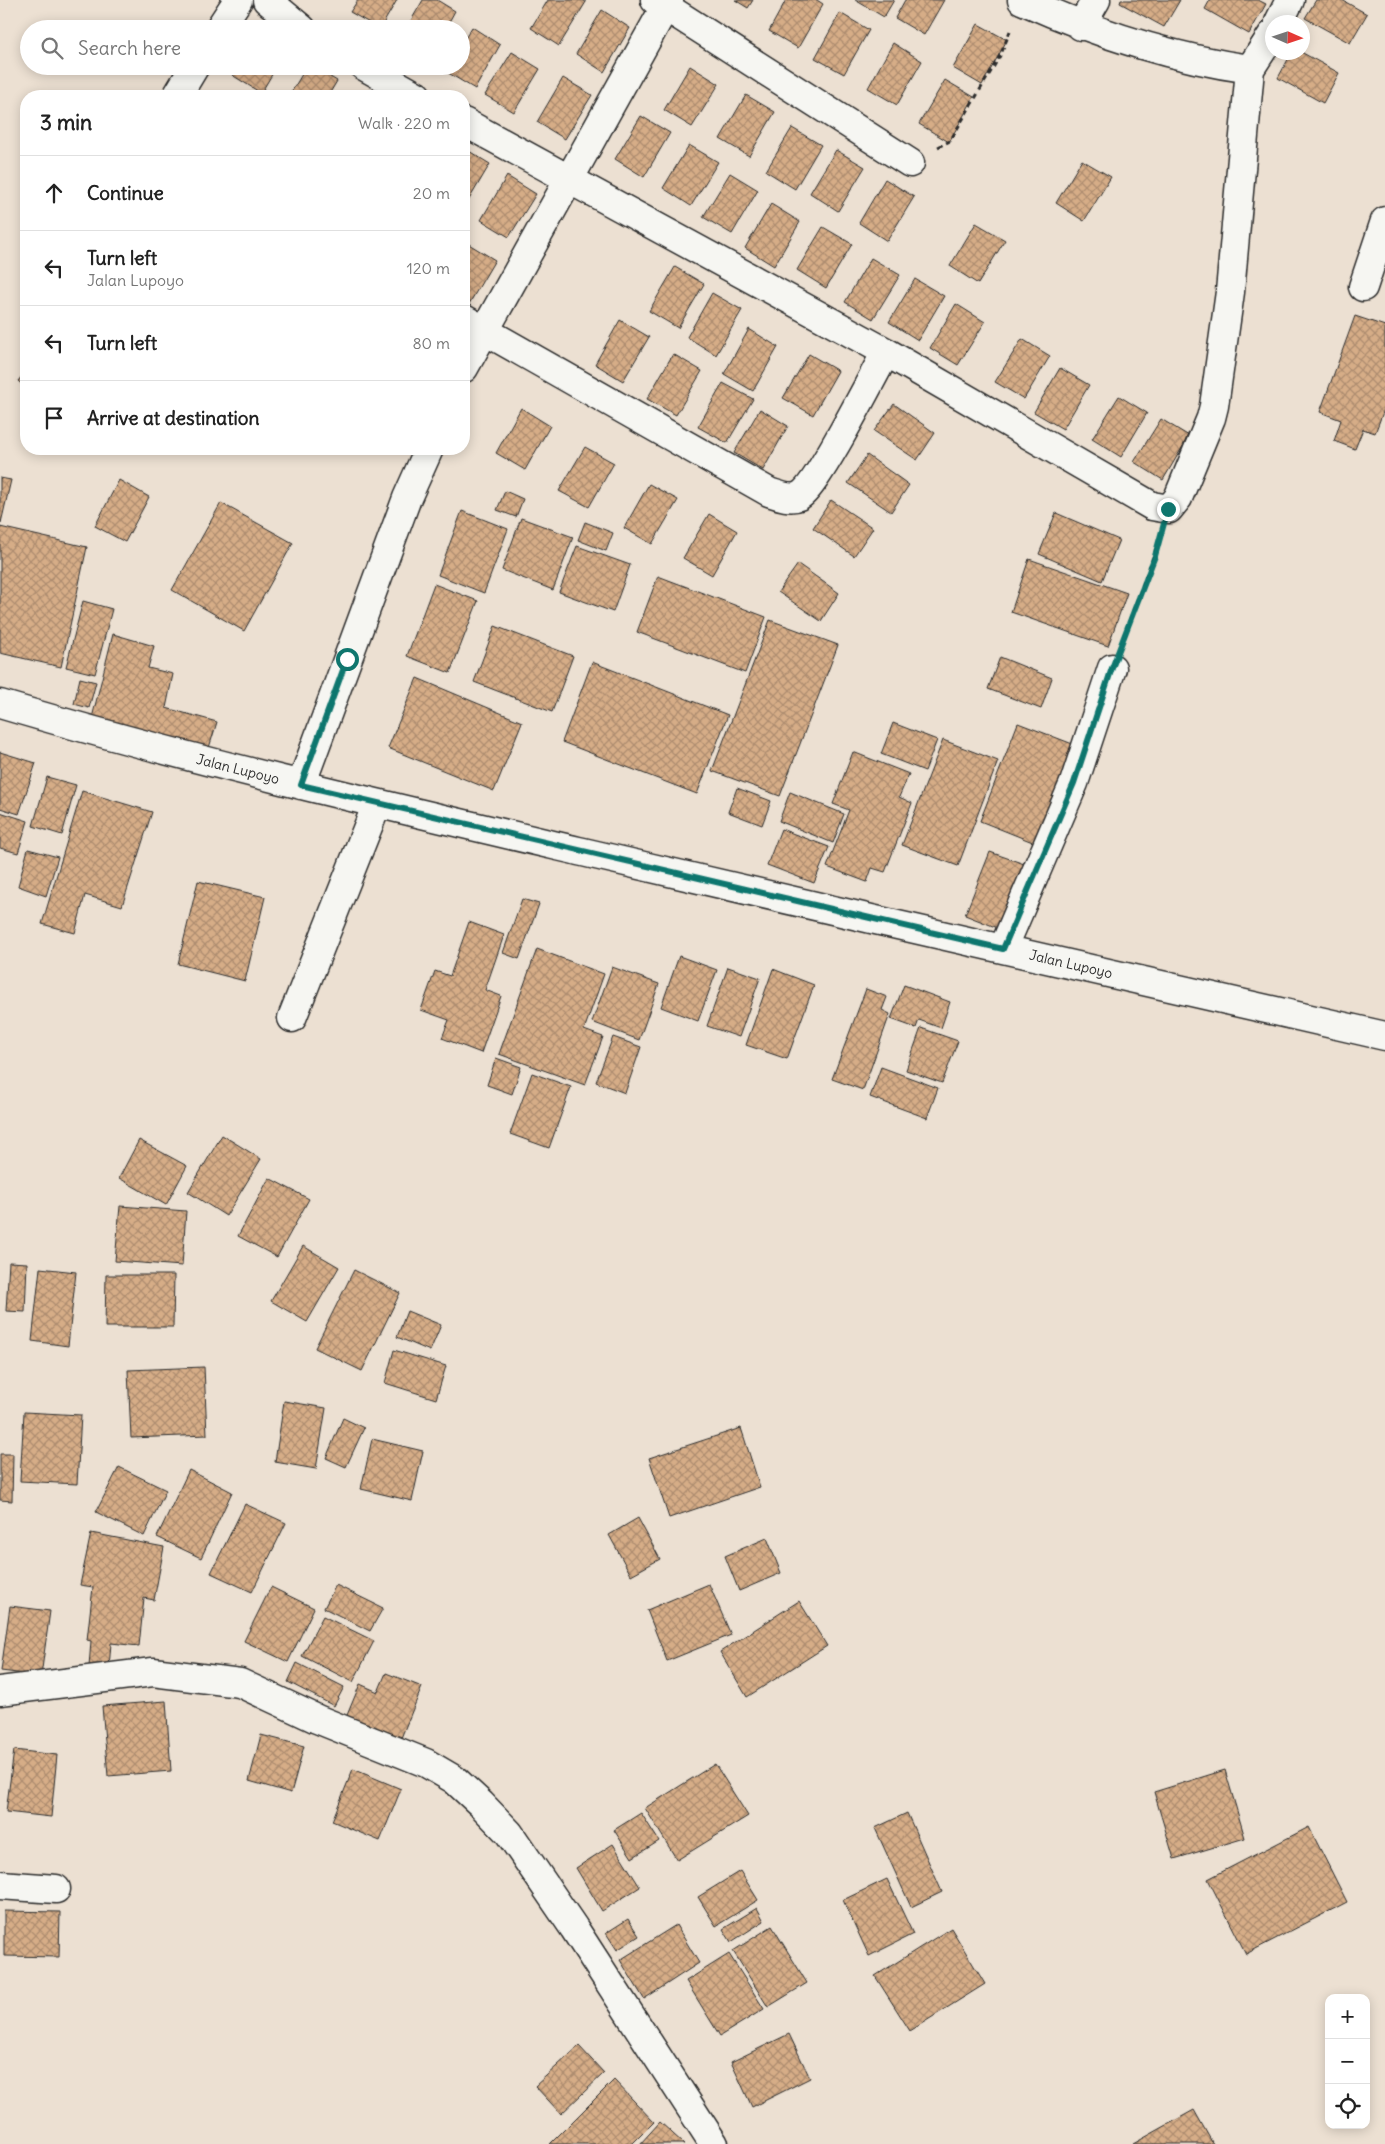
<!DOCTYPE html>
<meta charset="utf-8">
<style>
:root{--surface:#fff;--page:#f2f2f2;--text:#222;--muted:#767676;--line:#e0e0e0}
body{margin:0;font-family:Delius,sans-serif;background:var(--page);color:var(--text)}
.controls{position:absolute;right:15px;bottom:15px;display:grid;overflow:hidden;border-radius:10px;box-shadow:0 2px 12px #0003}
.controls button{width:45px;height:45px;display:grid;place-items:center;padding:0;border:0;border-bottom:1px solid var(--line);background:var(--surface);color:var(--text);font:25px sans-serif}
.compass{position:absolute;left:1265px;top:15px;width:45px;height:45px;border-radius:50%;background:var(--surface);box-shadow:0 2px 12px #0003;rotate:93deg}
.stop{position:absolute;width:15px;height:15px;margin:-11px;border:4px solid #0f766e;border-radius:50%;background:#fff}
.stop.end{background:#0f766e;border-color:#fff;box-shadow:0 1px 5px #0008}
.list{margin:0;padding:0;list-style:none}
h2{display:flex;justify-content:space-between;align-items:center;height:65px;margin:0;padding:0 20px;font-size:21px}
h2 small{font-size:16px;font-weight:400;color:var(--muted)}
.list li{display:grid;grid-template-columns:32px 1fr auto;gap:15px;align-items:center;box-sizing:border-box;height:75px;padding:0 20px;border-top:1px solid var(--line)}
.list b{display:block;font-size:19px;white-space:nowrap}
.list p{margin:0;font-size:16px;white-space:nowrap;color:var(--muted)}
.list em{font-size:16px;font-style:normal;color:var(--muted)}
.icon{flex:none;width:28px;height:28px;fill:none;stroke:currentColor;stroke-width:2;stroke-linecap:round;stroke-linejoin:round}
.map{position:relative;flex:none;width:1385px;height:2144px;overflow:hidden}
.search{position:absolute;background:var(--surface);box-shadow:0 2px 12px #0003;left:20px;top:20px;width:450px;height:55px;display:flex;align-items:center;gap:12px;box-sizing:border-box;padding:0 18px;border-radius:28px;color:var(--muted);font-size:19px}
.panel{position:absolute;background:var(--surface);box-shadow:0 2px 12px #0003;left:20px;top:90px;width:450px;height:365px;border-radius:20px}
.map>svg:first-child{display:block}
.building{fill:url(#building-cross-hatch);stroke:#2b2b2b}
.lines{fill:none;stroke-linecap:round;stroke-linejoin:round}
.minor-casing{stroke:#2b2b2b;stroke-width:31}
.path{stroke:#2b2b2b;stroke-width:3;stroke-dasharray:5 4;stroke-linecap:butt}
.minor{stroke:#f6f6f2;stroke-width:28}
.route{stroke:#0f766e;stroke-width:6}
.labels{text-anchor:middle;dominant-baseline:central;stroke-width:4.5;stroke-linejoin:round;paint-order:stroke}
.street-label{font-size:14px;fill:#2b2b2b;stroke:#f6f6f2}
</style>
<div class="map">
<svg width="1385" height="2144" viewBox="0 0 1385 2144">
<defs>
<pattern id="building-cross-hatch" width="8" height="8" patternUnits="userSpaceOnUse" patternTransform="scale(1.25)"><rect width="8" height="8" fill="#d6ad87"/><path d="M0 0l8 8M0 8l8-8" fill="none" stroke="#ae8d6f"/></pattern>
</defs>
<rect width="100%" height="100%" fill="#ece0d2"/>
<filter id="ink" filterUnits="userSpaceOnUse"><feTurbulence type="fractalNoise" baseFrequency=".02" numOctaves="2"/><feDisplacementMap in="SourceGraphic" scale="10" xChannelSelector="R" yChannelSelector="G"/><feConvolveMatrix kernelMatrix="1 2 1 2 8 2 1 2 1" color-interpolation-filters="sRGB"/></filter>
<g filter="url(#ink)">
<path class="building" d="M358 0H397L380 29 350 12Z
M423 0H437L455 11 445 29H406Z
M548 0H582L586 2 559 46 531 28Z
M735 0H753L748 8Z
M786 0H817L823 4 798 48 769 31Z
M855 0H894L884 17Z
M905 0H944L924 35 895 18Z
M1121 0H1180L1164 27 1120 3Z
M1210 0H1258L1266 4 1249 34 1205 9Z
M1316 0H1342L1367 14 1350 43 1305 18Z
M602 10 630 28 604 72 576 54Z
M840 13 869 30 844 74 815 58Z
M978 24 1007 40 982 85 953 68Z
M472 27 500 45 475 89 445 71 449 66H461V45Z
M893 43 922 61 897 105 868 88Z
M512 52 540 69 514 112 485 95Z
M1292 52H1301L1339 73 1323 103 1278 78Z
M237 66H277L261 93 232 75Z
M307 66H312L337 81 328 96H289Z
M690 66 719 84 692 127 664 110Z
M563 78 592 95 565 139 537 122Z
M945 80 974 97 949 142 919 124Z
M746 95 775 112 749 156 720 139Z
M641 116 670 133 644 177 615 159Z
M792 128 821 145 795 189 766 171Z
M689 145 718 162 691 206 663 188Z
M464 148 490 164 464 208Z
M836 150 865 167 838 211 810 193Z
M1082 160 1111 177 1084 221 1056 203Z
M730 173 758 190 732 234 703 217Z
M507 176 536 194 509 237 481 220Z
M885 179 914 197 887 241 859 223Z
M771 204 800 222 774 266 745 248Z
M976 223 1005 240 978 284 950 266Z
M823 227 852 244 826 288 797 270Z
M467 243 495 260 469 304 464 301V248Z
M871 258 900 275 873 319 845 302Z
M675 267 704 284 678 328 649 311Z
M915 279 944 296 918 340 889 322Z
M712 293 742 310 716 355 687 337Z
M956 304 985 322 958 365 930 348Z
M1355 316 1385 326V407L1375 433 1363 429 1355 449 1334 441 1341 420 1320 412Z
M620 320 649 337 623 381 595 364Z
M749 329 778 347 753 391 724 374Z
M1022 339 1050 356 1024 399 995 382Z
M673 354 702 371 676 415 647 399Z
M809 354 838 371 813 415 783 398Z
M1060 368 1089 385 1063 429 1034 412Z
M26 371V388L18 381Z
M723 383 753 399 727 443 698 427Z
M1119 396 1147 413 1121 457 1092 439Z
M894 404 935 433 917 460 874 431Z
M521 408 550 426 525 470 496 453Z
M760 409 788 426 763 470 734 453Z
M1161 419 1189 436 1163 480 1134 462Z
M585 447 614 463 589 507 559 491Z
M867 455 909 485 891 512 848 483Z
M0 478 11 480 1 523 0 522Z
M119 480 149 497 125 542 95 526Z
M649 484 678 500 652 544 624 528Z
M505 491 523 499 516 517 497 510Z
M831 500 873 528 854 556 813 528Z
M221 503 293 543 244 631 172 590Z
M462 511 508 529 484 593 438 575Z
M1056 513 1119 540 1102 581 1039 554Z
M709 514 737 531 712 575 683 558Z
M521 518 573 537 553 590 502 570Z
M585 522 613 533 606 551 578 540Z
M0 527 87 547 61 667 0 653Z
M577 546 630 565 613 612 559 592Z
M1029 559 1127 593 1108 646 1011 612Z
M798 564 839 593 821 621 778 592Z
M658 576 766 617 745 673 637 632Z
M434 584 478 601 450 673 407 656Z
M83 601 112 609 95 674 66 667Z
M770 620 838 645 780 796 712 771Z
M495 626 573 656 552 712 474 682Z
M113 634 154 646 148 668 173 674 166 708 217 722 208 751 91 722Z
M1000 657 1052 678 1041 709 988 689Z
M592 662 728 715 697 794 562 742Z
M80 678 96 682 89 708 74 704Z
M417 678 522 722 494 791 388 748Z
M893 723 937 740 925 771 881 754Z
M1018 723 1083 748 1045 847 980 821Z
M943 740 998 761 958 866 902 845Z
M0 752 36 763 19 814 0 808Z
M853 752 909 774 899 797 912 803 885 872 872 868 867 882 827 867 849 810 833 804Z
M47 777 76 785 62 835 33 826Z
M737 788 771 801 762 825 728 812Z
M82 791 152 812 122 906 85 895 75 933 42 924Z
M790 792 844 814 833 843 779 821Z
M0 812 28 821 18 853 0 848Z
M781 829 829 847 814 883 767 865Z
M28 849 58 857 46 896 18 886Z
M990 852 1027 865 1003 930 965 915Z
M198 881 265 897 245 981 178 964Z
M522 899 539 904 519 959 503 953Z
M469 922 504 935 485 990 501 996 481 1053 442 1038 449 1020 421 1010 435 971 450 976Z
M537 949 604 974 584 1030 603 1037 585 1085 499 1054Z
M679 956 717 970 698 1021 661 1007Z
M612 967 659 984 639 1040 592 1022Z
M728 967 760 978 739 1037 707 1026Z
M773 969 814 985 787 1059 746 1045Z
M904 985 950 1002 941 1028 919 1020 916 1028 891 1019Z
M866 989 887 997 882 1010 890 1014 863 1090 832 1079Z
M921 1028 958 1041 942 1083 906 1070Z
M613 1037 641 1047 625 1093 596 1082Z
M496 1058 521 1067 512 1094 487 1085Z
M881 1067 938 1088 927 1118 870 1097Z
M532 1073 571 1087 549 1148 510 1134Z
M222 1135 261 1159 226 1216 188 1192Z
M139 1140 187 1166 166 1205 119 1178Z
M269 1178 309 1199 277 1257 238 1236Z
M120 1206 186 1211 182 1266 115 1261Z
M303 1246 339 1267 307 1322 271 1301Z
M9 1262 27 1263 25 1312 6 1311Z
M40 1268 76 1272 68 1346 32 1341Z
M354 1270 400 1293 362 1371 315 1348Z
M106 1275H174L173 1327H105Z
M407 1311 441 1325 430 1351 397 1337Z
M394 1350 446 1366 436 1399 385 1383Z
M204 1367 207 1435 131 1438 128 1370Z
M284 1401 326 1408 316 1469 275 1462Z
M24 1412 81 1415 77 1484 20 1481Z
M343 1418 364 1428 346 1467 326 1458Z
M741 1428 760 1487 669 1518 649 1458Z
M372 1439 423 1451 412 1501 361 1489Z
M0 1454H13L12 1501 0 1500Z
M119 1467 166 1490 144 1536 96 1512Z
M189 1470 232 1492 201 1558 157 1537Z
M245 1504 286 1523 252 1592 211 1573Z
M638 1518 660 1559 631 1575 609 1535Z
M91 1533 164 1547 154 1600 144 1598 139 1646 111 1643 109 1668 89 1667 91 1641 87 1640 93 1587 80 1585Z
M767 1538 781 1573 739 1591 725 1556Z
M709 1584 731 1635 667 1661 647 1610Z
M336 1585 383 1608 370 1631 324 1608Z
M271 1587 314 1608 288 1662 244 1641Z
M799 1601 827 1646 747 1697 720 1652Z
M10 1606 50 1611 41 1676 1 1671Z
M323 1616 374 1641 353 1682 302 1656Z
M297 1663 344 1687 334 1706 288 1682Z
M386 1673 422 1687 401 1738 345 1720 360 1684 378 1692Z
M166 1701 171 1771 108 1776 102 1706Z
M261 1735 304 1746 291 1793 249 1781Z
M14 1750 57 1755 51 1817 6 1812Z
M715 1764 748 1816 677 1860 645 1808Z
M353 1769 401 1789 380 1841 332 1821Z
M1225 1770 1245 1838 1174 1859 1154 1792Z
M641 1813 659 1841 632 1858 614 1830Z
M907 1813 942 1892 911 1907 875 1828Z
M1309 1827 1347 1902 1246 1954 1208 1879Z
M613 1844 640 1887 602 1911 576 1868Z
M740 1871 758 1900 716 1926 698 1897Z
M887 1879 913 1934 869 1956 843 1900Z
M757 1908 764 1921 731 1942 723 1929Z
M4 1911 60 1912 59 1957 4 1956Z
M628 1919 639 1936 617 1950 606 1933Z
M676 1925 699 1963 644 1999 620 1960Z
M772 1926 807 1983 768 2007 733 1951Z
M951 1928 985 1984 910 2031 875 1976Z
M729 1954 764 2009 720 2036 686 1981Z
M789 2034 810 2078 752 2107 731 2062Z
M579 2046 604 2073 561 2114 535 2086Z
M614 2080 654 2122 632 2144H550Z
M1194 2110 1213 2144H1133Z
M660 2122 684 2144H640Z"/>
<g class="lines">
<g class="minor-casing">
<path id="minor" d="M267 0 302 29
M655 0 910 163
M1022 0C1096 33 1171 58 1250 69L1272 35
M1279 22 1290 0
M1081 26 1096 0
M219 29 238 0
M364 66 417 96
M177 96 195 66
M464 122 886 352 1152 506 1169 509 1178 498 1211 418 1214 406 1230 292 1250 69
M1363 287 1385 221
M464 319 769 492C778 495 790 500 799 496 816 488 873 376 886 352
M464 368 669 0
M0 704C193 761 387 806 583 852 850 915 1117 975 1385 1036
M301 785 407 498 429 449
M1003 949 1074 783 1112 668
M292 1018 377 804
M0 1691 153 1672 240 1683 317 1719 426 1763 455 1780 481 1804 509 1833 574 1928 714 2144
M0 1885 56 1889"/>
</g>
<path class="path" d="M938 147 950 141 1001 54 1010 31
M1124 637 1159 542"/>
<use href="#minor" class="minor"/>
</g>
</g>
<g class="lines" filter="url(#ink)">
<path class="route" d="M347 659 301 785 1003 949 1074 783 1112 668 1155 556 1168 509"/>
</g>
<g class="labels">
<g class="street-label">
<text transform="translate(238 769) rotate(14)">Jalan Lupoyo</text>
<text transform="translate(1071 964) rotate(13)">Jalan Lupoyo</text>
</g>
</g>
</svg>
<div class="controls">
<button>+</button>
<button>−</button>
<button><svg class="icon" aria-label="locate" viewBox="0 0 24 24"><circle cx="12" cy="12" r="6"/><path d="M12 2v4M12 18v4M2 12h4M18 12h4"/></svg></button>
</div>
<svg class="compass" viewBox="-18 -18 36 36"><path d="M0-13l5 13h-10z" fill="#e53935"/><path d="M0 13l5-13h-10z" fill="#767676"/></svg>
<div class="stop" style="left:347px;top:659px"></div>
<div class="stop end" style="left:1168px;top:509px"></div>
<div class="search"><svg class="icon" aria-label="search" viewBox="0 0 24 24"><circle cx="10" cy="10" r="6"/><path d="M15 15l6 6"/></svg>Search here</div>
<section class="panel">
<h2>3 min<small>Walk · 220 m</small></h2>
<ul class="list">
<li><svg class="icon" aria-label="ahead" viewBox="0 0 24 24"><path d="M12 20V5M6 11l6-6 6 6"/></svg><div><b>Continue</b></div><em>20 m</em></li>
<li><svg class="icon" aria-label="left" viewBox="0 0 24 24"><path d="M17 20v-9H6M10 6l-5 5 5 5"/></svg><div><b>Turn left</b><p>Jalan Lupoyo</p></div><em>120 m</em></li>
<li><svg class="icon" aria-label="left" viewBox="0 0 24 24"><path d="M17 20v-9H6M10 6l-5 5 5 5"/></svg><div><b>Turn left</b></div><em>80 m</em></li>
<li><svg class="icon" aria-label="arrive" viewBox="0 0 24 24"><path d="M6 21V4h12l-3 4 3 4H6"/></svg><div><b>Arrive at destination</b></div></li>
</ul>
</section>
</div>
